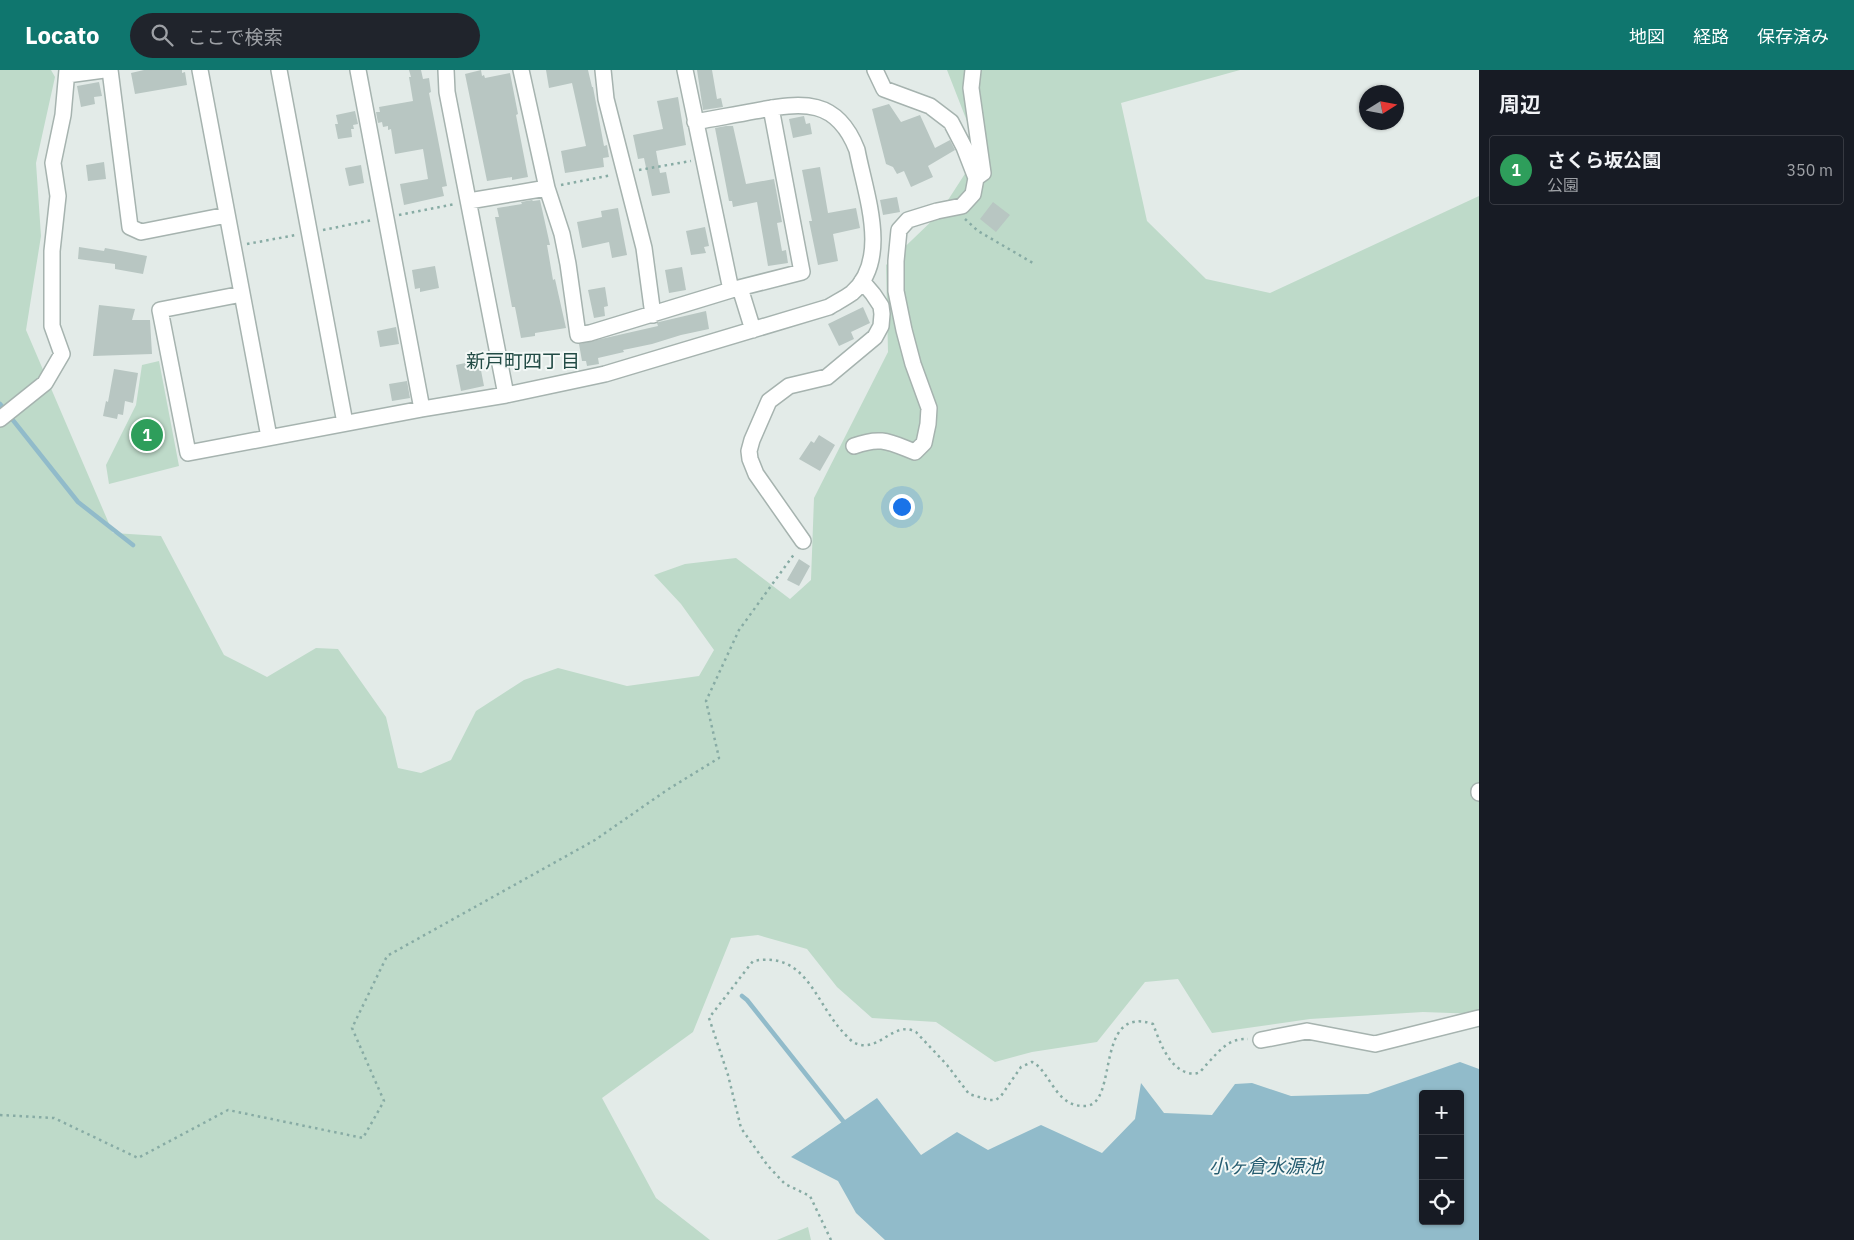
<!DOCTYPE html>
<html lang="ja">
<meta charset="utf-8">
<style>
:root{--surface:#171b24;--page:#20242c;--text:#f1f3f6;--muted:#9ea1a6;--line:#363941;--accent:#0f766e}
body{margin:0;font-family:"IBM Plex Sans","Noto Sans JP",sans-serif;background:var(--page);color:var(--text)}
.controls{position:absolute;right:15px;bottom:15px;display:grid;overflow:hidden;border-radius:5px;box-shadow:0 1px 4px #0004}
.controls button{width:45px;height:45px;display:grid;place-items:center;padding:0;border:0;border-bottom:1px solid var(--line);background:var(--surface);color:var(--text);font:25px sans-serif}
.compass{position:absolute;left:1359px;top:15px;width:45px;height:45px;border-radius:50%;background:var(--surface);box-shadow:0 1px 4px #0004;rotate:79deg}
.you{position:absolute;left:901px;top:436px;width:18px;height:18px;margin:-12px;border:4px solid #fff;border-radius:50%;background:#1a73e8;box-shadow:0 0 0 8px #1a73e833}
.badge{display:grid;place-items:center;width:32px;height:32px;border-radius:50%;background:var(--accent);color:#fff;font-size:16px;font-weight:700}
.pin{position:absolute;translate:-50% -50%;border:2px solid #fff;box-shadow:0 1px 5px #0006}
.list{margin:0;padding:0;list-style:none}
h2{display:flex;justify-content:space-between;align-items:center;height:65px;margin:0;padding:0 20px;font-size:21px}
h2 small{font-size:16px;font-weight:400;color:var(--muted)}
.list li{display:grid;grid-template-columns:32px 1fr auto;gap:15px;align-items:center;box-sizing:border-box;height:70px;margin:0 10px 10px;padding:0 10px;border:1px solid var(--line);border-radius:5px}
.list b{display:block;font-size:19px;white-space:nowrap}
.list p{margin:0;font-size:16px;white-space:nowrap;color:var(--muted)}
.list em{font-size:16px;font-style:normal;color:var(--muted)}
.icon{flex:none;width:28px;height:28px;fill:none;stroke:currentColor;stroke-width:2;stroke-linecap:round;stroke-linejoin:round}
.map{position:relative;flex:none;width:1479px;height:1170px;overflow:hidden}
header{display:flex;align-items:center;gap:30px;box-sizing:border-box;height:70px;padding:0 25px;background:var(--accent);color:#fff}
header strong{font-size:24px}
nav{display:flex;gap:28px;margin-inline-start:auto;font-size:18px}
.search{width:350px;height:45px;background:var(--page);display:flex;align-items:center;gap:12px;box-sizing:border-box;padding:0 18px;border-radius:28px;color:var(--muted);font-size:19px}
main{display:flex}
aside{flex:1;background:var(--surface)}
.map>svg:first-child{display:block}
.green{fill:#bedac9}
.water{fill:#91bbca;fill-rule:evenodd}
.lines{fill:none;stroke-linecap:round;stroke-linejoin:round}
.stream{stroke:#91bbca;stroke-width:4.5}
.building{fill:#b8c6c2}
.minor-casing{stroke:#a6b3af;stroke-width:18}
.path{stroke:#87aba4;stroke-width:2.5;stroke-dasharray:2.5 4;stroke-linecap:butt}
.minor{stroke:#fff;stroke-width:15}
.labels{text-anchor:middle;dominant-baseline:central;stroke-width:4;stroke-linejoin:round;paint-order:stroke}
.neighbourhood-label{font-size:19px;fill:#224b45;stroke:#f3f8f6}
.water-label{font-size:19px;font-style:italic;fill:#255c70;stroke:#f3f8f6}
</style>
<header>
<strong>Locato</strong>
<div class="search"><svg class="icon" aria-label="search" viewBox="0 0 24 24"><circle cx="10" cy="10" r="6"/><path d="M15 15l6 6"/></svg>ここで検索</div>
<nav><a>地図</a><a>経路</a><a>保存済み</a></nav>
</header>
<main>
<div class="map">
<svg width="1479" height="1170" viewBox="0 0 1479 1170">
<rect width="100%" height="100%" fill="#e3ebe8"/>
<path class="green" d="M0 0H51L55 7 36 93 41 166 26 260 113 463 161 466 224 585 267 607 316 578 338 579 386 647 398 698 421 703 451 690 476 641 524 610 558 598 627 616 699 606 714 580 681 534 654 505 685 494 736 488 790 529 811 510 814 428 888 282 886 195 939 144 979 82 947 0H1240L1121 33 1147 151 1206 209 1270 223 1479 126V944L1423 942 1310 949 1212 963 1178 909 1145 912 1097 972 1032 982 995 992 936 952 872 948 837 917 807 879 758 865 731 868 693 962 602 1028 656 1128 710 1170H0Z
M159 291 179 396 109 414 106 395 136 335 142 295Z
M808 1157 811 1170H777Z"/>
<path class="water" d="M1460 992 1479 999V1170H885L856 1143 838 1111 791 1087 877 1028 921 1085 957 1062 988 1080 1041 1055 1102 1083 1135 1049 1141 1013 1164 1043 1212 1045 1235 1014 1252 1013 1291 1026 1368 1024ZM1423 1024H1460V1151H1423Z"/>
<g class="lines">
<path class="stream" d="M0 334 78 432 133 475
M742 926 747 930 843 1051"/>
</g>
<path class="building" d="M144 0H182V3L185 2 187 15 135 24 131 3Z
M409 0H421L423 9 429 8 431 22 429 23 447 116 442 117 444 126 404 135 400 114 428 109 423 79 395 84 391 59 388 60V56L383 57 382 52 378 53 376 42H380L379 37 413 31 409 7H411Z
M481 0 482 6 484 5 485 8 510 3 518 44 516 45 528 107 512 110V107L487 111 465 4Z
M546 0H588L592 17H593L604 76 607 75 609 87 603 88 604 97 565 103 561 81 586 76 572 13 549 18Z
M697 0H712L717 29 721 28 723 37 703 40Z
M99 12 102 26 94 27 95 34 81 37 77 16Z
M678 27 686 75 656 81 660 103 666 102 670 123 652 126 644 88 638 89 633 65 663 59 657 31Z
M889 34 901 52 920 45 935 78 950 70 955 80 928 96 933 107 911 117 904 101 897 104 893 97 886 94 872 39Z
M355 41 358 54 353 55 354 59H351L352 67 338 69 335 54H338L336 45Z
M804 46 806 54 810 53 812 64 793 68 789 49Z
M726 56H733L746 114 774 109 782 152 777 153 782 181 786 180 788 193 768 196 757 132 733 137 732 131H729L715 58Z
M104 92 106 109 88 111 86 95Z
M361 95 364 113 349 116 345 98Z
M820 97 828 143 856 138 860 158 833 164 838 191 818 195 809 151H812L802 100Z
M897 127 900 142 883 145 880 130Z
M532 130 533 131 540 130 550 175H547L553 210 555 209 566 258 535 263V266L521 268 515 237H512L495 147H499L497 138 522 134 521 132Z
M993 132 1010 145 996 162 980 149Z
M618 138 627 185 612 188 609 172 582 178 577 152 602 147 601 141Z
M705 157 709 176 704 177 706 183 691 185 686 161Z
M79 177 104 181 105 178 147 186 143 204 115 199V194L78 189Z
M435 196 439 218 420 222V218L415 219 412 200Z
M682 197 686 220 669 223 665 200Z
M605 217 608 236 604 237 605 246 594 248 588 220Z
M99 235 135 239 132 250H150L152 284 93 286Z
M863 237 870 253 851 262 854 269 839 276 828 254Z
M706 241 709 259 681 265 652 274 628 279 623 280 624 282 598 288 599 294 587 296 586 291H582L579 274 658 256 657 253 659 252Z
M396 257 399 274 380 277 377 261Z
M479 290 484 316 461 321 456 295Z
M114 299 138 303 133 333 125 331 123 345 118 344 117 349 103 346 106 331 108 332Z
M407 311 410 328 392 331 389 314Z
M819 365 835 375 820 401 799 389 811 371 814 373Z
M799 489 810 496 799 516 787 510Z"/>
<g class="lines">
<g class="minor-casing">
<path id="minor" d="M110 0 130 157 141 162 227 145
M200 0 269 367
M279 0 345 353
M358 0 422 339
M446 0 447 22 506 325
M521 0 547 118 562 164 568 194 578 265 590 263 731 220 802 202 771 38
M603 0 606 29 644 178 653 245
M685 0 731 220
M973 0 971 18 983 103 976 108
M67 5 104 0
M469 131 547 118
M740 218 753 260
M242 224 160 240 188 383 422 339 506 325 605 304 829 237C837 232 845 228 852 223 891 189 865 123 857 80 837 28 803 32 755 41 735 45 715 48 695 52
M0 349 45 313 62 284 52 256V181L58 126 53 93 63 45 67 0
M854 376C881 366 889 372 915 382L924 373 928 354 929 338 913 294 904 260 896 221V191L899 160 908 150 937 141 962 136 973 124 976 108 964 77 951 52 930 36 884 19 875 0
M803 471 756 404 750 389 749 381 752 370 769 331 789 316 827 307 875 267 881 256 882 244 881 236 873 224 862 211
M1479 721V723
M1261 970 1307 961 1375 974 1479 948"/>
</g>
<path class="path" d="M639 100 691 91
M561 115 612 105
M399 145 455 134
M965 149 978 161 1033 193
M323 160 372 150
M247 174 296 165
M0 1045 54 1048 138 1088 228 1040 363 1068 384 1031 352 958 387 886 595 770 667 720 719 688 706 631 739 560 795 483
M831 1170 810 1126 785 1114 768 1096 741 1058 728 1005 709 948 753 891C806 881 814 930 842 961 845 964 849 969 853 972 878 986 893 949 916 962L947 995 969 1024 989 1030H996L1001 1026 1021 997 1032 992C1050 1000 1055 1038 1086 1036 1119 1034 1094 934 1153 954 1160 972 1168 997 1188 1003 1192 1004 1196 1004 1200 1002 1202 1000 1205 996 1207 994 1220 980 1229 968 1248 969"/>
<use href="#minor" class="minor"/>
</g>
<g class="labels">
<g class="neighbourhood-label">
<text x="523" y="291">新戸町四丁目</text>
</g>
<g class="water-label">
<text x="1266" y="1096">小ヶ倉水源池</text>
</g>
</g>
</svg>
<div class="controls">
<button>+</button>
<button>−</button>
<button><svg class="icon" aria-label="locate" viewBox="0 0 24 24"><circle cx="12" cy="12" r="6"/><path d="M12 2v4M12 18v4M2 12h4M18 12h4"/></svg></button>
</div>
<svg class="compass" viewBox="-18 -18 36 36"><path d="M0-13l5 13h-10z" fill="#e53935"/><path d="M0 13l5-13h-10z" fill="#9ea1a6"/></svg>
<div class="you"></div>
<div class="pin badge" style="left:147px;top:365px;background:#2e9e5b">1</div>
</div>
<aside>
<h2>周辺<small></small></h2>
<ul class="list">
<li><span class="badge" style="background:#2e9e5b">1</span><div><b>さくら坂公園</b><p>公園</p></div><em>350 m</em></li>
</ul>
</aside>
</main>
